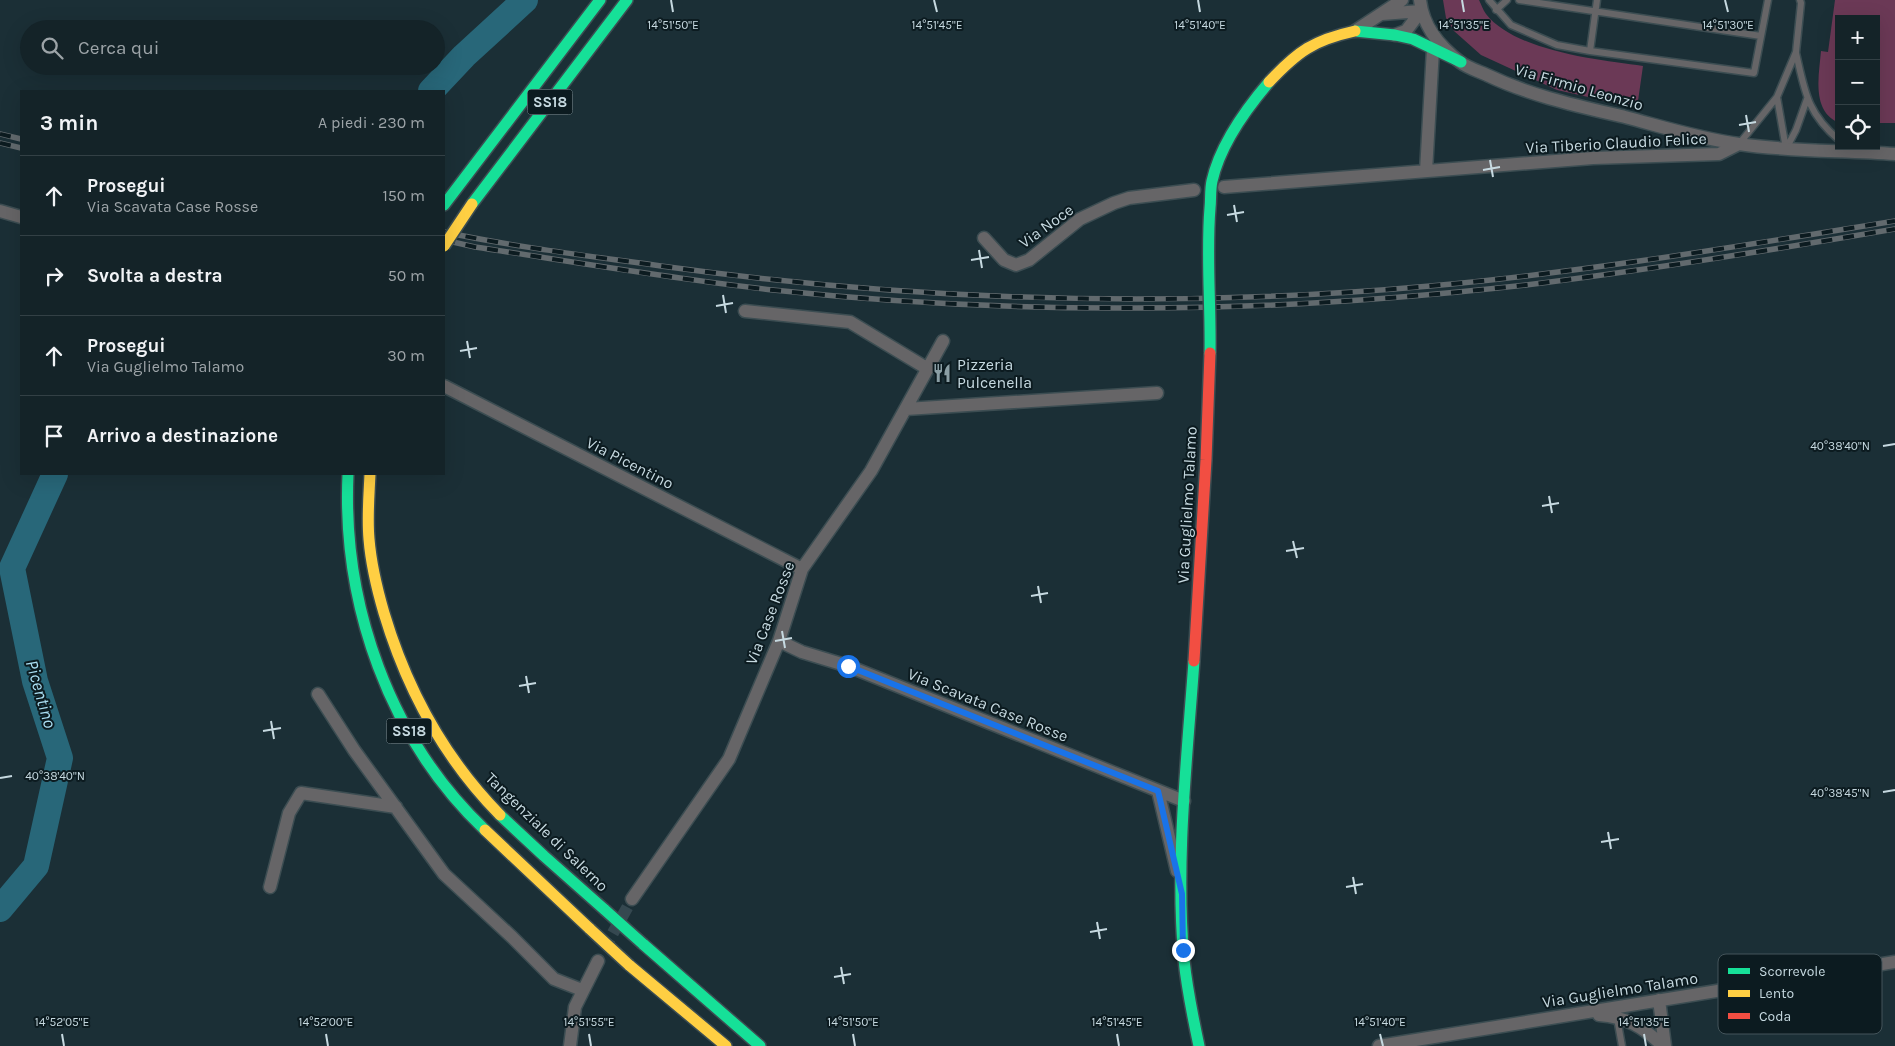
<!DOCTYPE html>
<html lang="it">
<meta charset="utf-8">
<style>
:root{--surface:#142328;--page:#1d2b30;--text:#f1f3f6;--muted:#9da4a8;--line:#334045}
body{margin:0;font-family:Karla,sans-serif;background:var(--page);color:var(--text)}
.controls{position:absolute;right:15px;top:15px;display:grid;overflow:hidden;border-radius:0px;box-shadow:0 5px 20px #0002}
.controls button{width:45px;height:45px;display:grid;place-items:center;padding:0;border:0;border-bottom:1px solid var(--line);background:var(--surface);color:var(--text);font:25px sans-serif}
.stop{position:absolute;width:15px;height:15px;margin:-11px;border:4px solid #1a73e8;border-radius:50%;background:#fff}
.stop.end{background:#1a73e8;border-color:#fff;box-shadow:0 1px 5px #0008}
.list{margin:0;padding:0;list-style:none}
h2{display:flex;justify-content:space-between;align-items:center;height:65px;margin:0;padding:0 20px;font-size:21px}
h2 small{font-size:16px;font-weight:400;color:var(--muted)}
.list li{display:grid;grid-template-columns:32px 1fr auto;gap:15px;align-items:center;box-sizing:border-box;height:80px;padding:0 20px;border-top:1px solid var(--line)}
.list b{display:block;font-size:19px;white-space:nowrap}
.list p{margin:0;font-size:16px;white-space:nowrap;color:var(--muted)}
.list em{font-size:16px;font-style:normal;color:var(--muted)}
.icon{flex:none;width:28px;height:28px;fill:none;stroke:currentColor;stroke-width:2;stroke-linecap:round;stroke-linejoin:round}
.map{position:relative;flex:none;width:1895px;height:1046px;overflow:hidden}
.search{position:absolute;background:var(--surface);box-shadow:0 5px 20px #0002;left:20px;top:20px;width:425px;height:55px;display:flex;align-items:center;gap:12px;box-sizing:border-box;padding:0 18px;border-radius:28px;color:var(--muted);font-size:19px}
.panel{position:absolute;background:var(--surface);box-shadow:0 5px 20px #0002;left:20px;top:90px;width:425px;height:385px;border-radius:0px}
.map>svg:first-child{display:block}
.green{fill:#6b3956}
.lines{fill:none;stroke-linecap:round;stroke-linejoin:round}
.river{stroke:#286779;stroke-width:26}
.street-tunnel{stroke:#354850;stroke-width:12;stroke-dasharray:12 6;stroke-linecap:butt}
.lane-casing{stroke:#3c4d52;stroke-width:9}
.street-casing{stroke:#3c4d52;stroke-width:15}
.fast-casing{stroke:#3c4d52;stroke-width:14}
.slow-casing{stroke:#3c4d52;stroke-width:14}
.lane{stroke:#666567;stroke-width:6}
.street{stroke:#666567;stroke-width:12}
.fast{stroke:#16e098;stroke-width:11}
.slow{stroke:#ffcf43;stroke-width:11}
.rail-casing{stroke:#626a6e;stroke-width:5.5}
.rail{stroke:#0c1b20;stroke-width:4;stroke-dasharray:11;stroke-linecap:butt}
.fast-bridge-casing{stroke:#3c4d52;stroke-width:14;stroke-linecap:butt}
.slow-bridge-casing{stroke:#3c4d52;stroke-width:14;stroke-linecap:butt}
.jam-bridge-casing{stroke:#3c4d52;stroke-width:14;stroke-linecap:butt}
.fast-bridge{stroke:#16e098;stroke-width:11}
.slow-bridge{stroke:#ffcf43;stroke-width:11}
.jam-bridge{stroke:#f24e42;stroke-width:11}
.route{stroke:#1a73e8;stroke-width:6}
.ticks{fill:none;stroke:#c6d9e0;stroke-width:2}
.labels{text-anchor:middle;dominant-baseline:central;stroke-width:4;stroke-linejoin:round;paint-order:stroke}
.shield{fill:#0c1b20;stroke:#8ea0a6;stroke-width:1}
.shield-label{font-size:15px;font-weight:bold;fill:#c6d9e0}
.street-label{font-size:16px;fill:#c6d9e0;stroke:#0c1b20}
.poi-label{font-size:16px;fill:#c6d9e0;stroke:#0c1b20;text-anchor:start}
.water-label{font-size:18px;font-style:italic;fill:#a8ddf1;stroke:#0c1b20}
.key{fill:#0c1b20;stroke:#44545a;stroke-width:1}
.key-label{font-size:14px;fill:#c6d9e0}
.ticks-label{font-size:12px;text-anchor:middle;fill:#c6d9e0;stroke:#0c1b20;stroke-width:4;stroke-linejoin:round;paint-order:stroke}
</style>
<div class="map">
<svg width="1895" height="1046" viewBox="0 0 1895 1046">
<rect width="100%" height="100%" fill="#1b2f36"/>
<path class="green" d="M1443 0H1479C1481 4 1483 10 1486 14 1515 51 1598 60 1643 66L1637 108 1557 90 1481 55 1454 31 1446 18Z
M1835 0H1895V123H1876V19H1839V123C1811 111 1819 75 1821 51L1828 52Z"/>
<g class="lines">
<path class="river" d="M431 91 464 56 525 0
M0 909 36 866 60 758 35 681 12 568 55 474"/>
<path class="street-tunnel" d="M604 949 632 899"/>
<g class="lane-casing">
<path id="lane" d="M1489 0 1511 25 1557 45 1590 51 1754 73 1768 0
M1519 0 1761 36
M1496 10 1507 0
M1590 51 1597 0
M1796 53C1805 92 1807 113 1839 140
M1777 97 1786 149
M1739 144 1777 97 1796 52 1801 3 1800 0
M1786 149 1796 130 1807 99
M1617 1018 1622 1046"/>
</g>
<g class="street-casing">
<path id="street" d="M1420 0C1423 27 1439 46 1460 62 1468 68 1478 71 1487 75 1531 96 1578 106 1625 117 1663 127 1701 139 1739 144 1791 152 1843 150 1895 154
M1382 14 1421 11
M1355 31 1402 0
M1395 35 1406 31 1421 11
M1426 171 1433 49
M1224 187 1593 158 1719 154 1739 144
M0 211 21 217
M984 238 1004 260 1016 265 1029 260 1080 219 1114 203 1129 198 1194 190
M745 311 850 322 928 369
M444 386 802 569
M906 409 1157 393
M779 641 802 652 848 666 1184 801
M318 694 354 750 444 874 512 937 554 979 582 990
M1158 791 1177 871
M270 887 289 813 301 793 396 807
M632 899 729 759 779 641 802 569 871 471 943 341
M1659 1000 1665 1046
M1599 1015C1627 1017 1643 1027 1663 1046
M570 1046 575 1007 598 961
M1379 1046 1895 962"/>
</g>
<g class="fast-casing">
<path id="fast" d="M1355 31 1395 35 1413 39 1461 62
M472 204 627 0
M444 205 600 0
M348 474C342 604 389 739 485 830
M1194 661C1187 760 1175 861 1184 960 1187 989 1193 1018 1199 1046
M500 815 544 856 605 910
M643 944 760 1046"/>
</g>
<g class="slow-casing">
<path id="slow" d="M370 474C369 496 367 517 369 539 371 564 377 589 384 613 407 690 444 758 500 815
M485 830 590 929
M629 965 726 1046"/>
</g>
<use href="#lane" class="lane"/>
<use href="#street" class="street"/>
<use href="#fast" class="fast"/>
<use href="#slow" class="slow"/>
<g class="rail-casing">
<path id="rail" d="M0 134 21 139
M0 143 21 148
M444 232C515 247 589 256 661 266 916 301 1173 309 1430 286 1586 272 1740 246 1895 221
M444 240 475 247C574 262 674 279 773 290 887 302 1003 308 1117 308 1254 309 1391 300 1526 285 1649 270 1772 250 1895 229"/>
</g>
<use href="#rail" class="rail"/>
<g class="fast-bridge-casing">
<path id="fast-bridge" d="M1210 353C1211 305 1206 256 1210 208 1211 199 1210 190 1212 181 1220 145 1246 109 1269 82
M605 910 643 944"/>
</g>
<g class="slow-bridge-casing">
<path id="slow-bridge" d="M1269 82C1298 51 1314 40 1355 31
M444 246 472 204
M590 929 629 965"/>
</g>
<g class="jam-bridge-casing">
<path id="jam-bridge" d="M1194 661 1206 460 1210 353"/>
</g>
<use href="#fast-bridge" class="fast-bridge"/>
<use href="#slow-bridge" class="slow-bridge"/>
<use href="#jam-bridge" class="jam-bridge"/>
</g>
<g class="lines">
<path class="route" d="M848 666 1158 791 1182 894 1183 950"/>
</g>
<path class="ticks" d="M671 0 673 12M934 0 937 12M1198 0 1200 12M1462 0 1464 12M1725 0 1728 12M1746 115 1749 132M1739 125 1756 122M1490 160 1493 177M1483 170 1500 167M1234 205 1237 222M1227 215 1244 212M979 250 982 268M971 260 989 257M723 295 726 313M716 306 733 303M467 341 470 358M460 351 477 348M1883 446 1895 444M1549 496 1552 513M1542 506 1559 503M1293 541 1297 558M1286 551 1304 548M1038 586 1041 603M1031 596 1048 593M782 631 785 648M775 641 792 638M526 676 529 693M519 686 536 683M271 721 274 739M263 731 281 728M0 778 12 776M1883 792 1895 790M1608 832 1611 849M1601 842 1619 839M1353 877 1356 894M1346 887 1363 884M1097 922 1100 939M1090 932 1107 929M841 967 844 984M834 977 851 974M62 1034 64 1046M326 1034 328 1046M589 1034 591 1046M853 1034 855 1046M1117 1034 1119 1046M1380 1034 1383 1046M1644 1034 1646 1046"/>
<defs>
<g id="restaurant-bare" transform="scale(1.5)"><path d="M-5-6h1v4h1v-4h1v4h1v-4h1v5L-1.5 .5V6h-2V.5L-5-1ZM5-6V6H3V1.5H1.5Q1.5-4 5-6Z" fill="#8a9ea4" stroke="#0c1b20" stroke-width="2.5" paint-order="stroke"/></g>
</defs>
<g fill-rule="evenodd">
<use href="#restaurant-bare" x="942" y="373"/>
</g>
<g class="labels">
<g class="shield">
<rect x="527.5" y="89.5" width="45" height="25" rx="4"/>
<rect x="386.5" y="718.5" width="45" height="25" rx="4"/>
</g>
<g class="shield-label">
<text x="550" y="102">SS18</text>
<text x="409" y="731">SS18</text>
</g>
<g class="street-label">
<text transform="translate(1579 87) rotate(16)">Via Firmio Leonzio</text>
<text transform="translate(1616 143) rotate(-3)">Via Tiberio Claudio Felice</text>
<text transform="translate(1046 226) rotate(-36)">Via Noce</text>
<text transform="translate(630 463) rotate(27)">Via Picentino</text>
<text transform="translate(1187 505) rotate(-87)">Via Guglielmo Talamo</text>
<text transform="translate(770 613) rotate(-69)">Via Case Rosse</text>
<text transform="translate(988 705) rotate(22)">Via Scavata Case Rosse</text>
<text transform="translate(547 832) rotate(44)">Tangenziale di Salerno</text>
<text transform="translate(1620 990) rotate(-9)">Via Guglielmo Talamo</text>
</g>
<g class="poi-label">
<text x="957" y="364">Pizzeria<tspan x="957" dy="18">Pulcenella</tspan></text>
</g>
<g class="water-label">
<text transform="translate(41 694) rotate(74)">Picentino</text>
</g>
</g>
<rect x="1718" y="954" width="164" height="80" rx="8" class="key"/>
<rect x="1728" y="968" width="22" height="6" fill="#16e098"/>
<rect x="1728" y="990" width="22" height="7" fill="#ffcf43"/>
<rect x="1728" y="1013" width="22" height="6" fill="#f24e42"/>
<g class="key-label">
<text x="1759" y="976">Scorrevole</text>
<text x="1759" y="998">Lento</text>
<text x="1759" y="1021">Coda</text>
</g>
<g class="ticks-label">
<text x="673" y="29">14°51'50"E</text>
<text x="937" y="29">14°51'45"E</text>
<text x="1200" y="29">14°51'40"E</text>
<text x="1464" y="29">14°51'35"E</text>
<text x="1728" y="29">14°51'30"E</text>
<text x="1840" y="450">40°38'40"N</text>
<text x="55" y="780">40°38'40"N</text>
<text x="1840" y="797">40°38'45"N</text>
<text x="62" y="1026">14°52'05"E</text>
<text x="326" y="1026">14°52'00"E</text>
<text x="589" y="1026">14°51'55"E</text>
<text x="853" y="1026">14°51'50"E</text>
<text x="1117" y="1026">14°51'45"E</text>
<text x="1380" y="1026">14°51'40"E</text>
<text x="1644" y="1026">14°51'35"E</text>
</g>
</svg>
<div class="controls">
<button>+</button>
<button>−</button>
<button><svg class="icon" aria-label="locate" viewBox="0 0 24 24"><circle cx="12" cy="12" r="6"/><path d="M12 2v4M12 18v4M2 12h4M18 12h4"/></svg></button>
</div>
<div class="stop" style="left:848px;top:666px"></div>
<div class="stop end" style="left:1183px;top:950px"></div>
<div class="search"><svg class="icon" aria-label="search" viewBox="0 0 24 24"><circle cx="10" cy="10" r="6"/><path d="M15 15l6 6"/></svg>Cerca qui</div>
<section class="panel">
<h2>3 min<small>A piedi · 230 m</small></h2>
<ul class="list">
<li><svg class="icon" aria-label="ahead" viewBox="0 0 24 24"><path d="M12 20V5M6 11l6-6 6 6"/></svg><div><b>Prosegui</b><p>Via Scavata Case Rosse</p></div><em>150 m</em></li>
<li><svg class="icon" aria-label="right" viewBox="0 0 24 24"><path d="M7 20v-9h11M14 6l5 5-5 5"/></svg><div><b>Svolta a destra</b></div><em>50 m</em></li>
<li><svg class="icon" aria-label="ahead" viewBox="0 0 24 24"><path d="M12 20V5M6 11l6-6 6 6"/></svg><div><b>Prosegui</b><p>Via Guglielmo Talamo</p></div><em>30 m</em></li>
<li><svg class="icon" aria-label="arrive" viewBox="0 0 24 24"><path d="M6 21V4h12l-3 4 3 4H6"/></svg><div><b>Arrivo a destinazione</b></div></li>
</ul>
</section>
</div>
